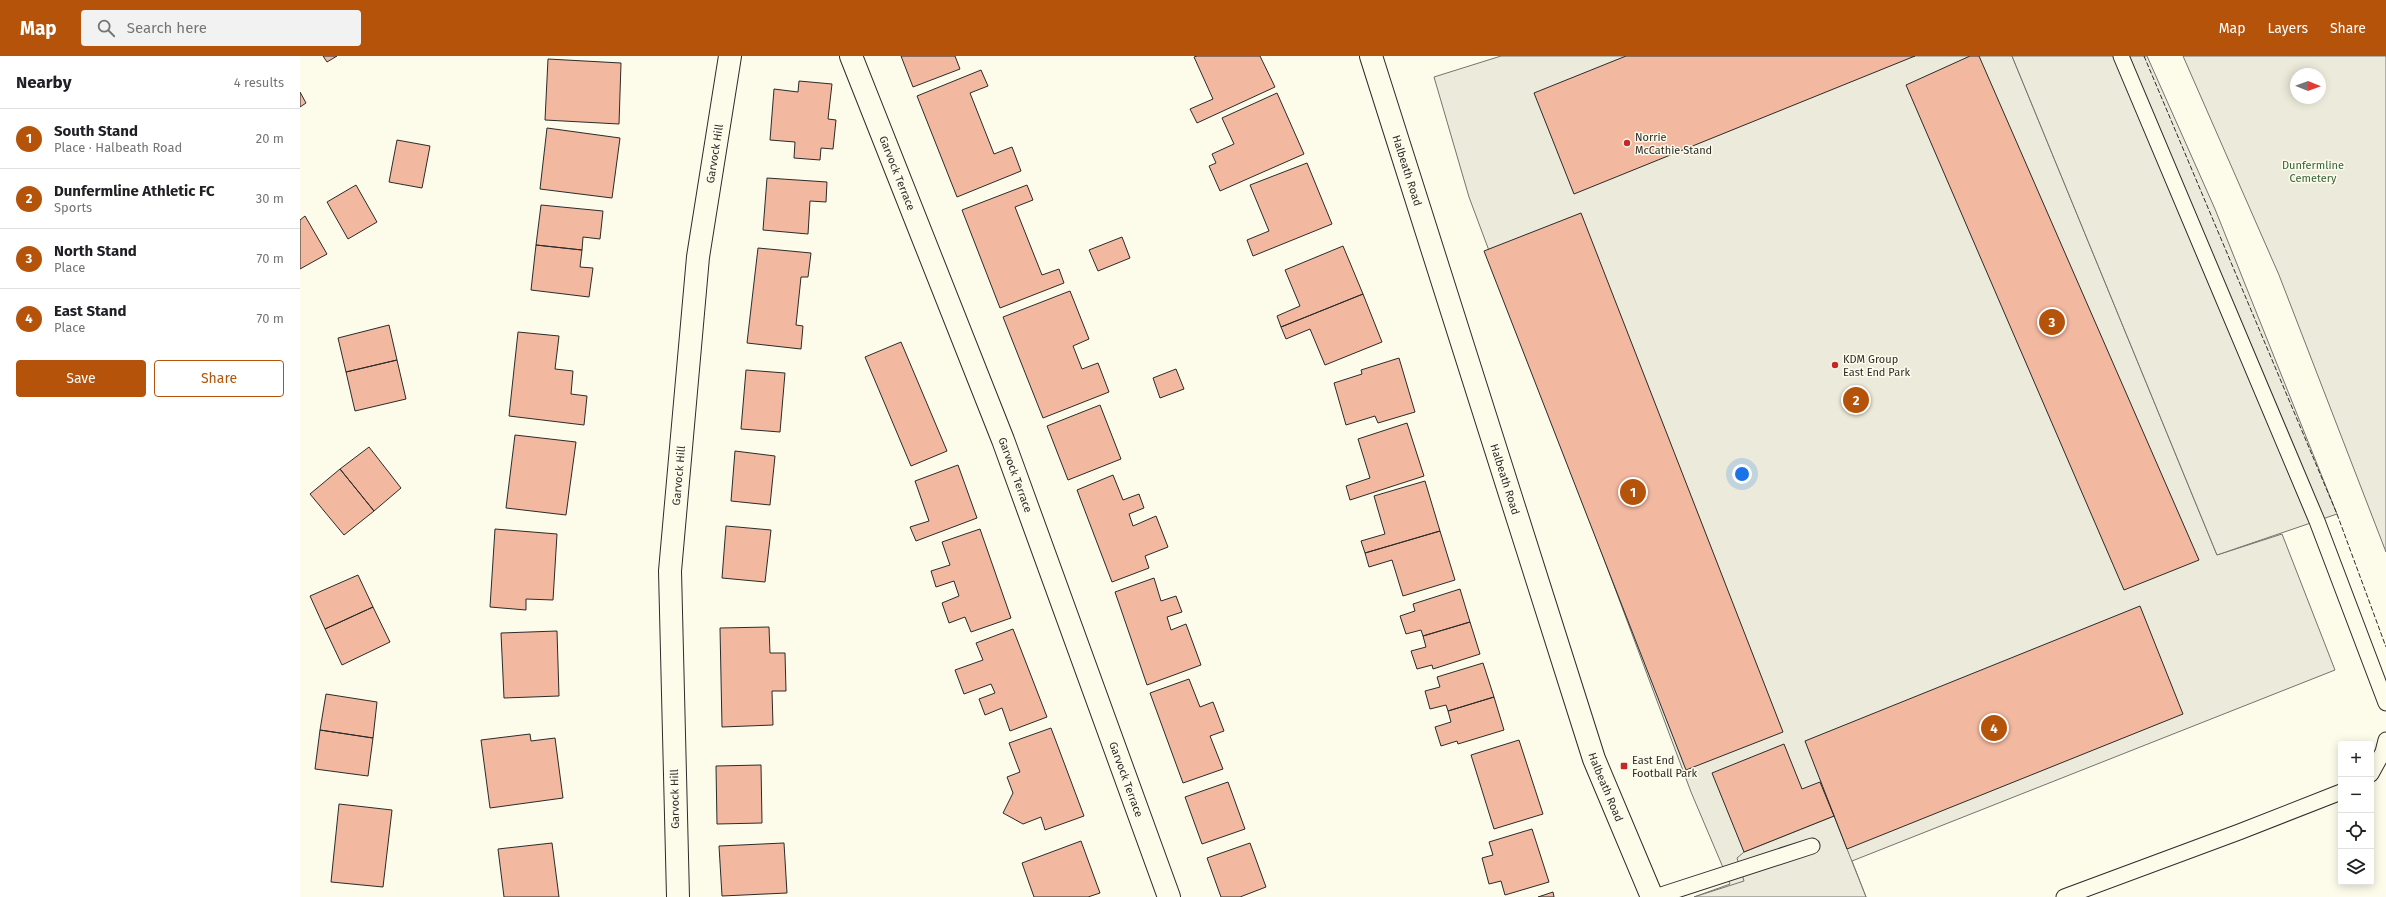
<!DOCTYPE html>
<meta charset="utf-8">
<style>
:root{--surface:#fff;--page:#f2f2f2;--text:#202124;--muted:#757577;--line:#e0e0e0;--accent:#b45309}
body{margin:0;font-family:"Fira Sans",sans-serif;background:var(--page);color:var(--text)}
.controls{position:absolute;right:12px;bottom:12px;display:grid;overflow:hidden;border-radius:4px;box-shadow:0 2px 10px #0003}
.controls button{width:36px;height:36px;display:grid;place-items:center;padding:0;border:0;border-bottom:1px solid var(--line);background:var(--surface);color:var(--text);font:20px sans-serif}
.compass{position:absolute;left:1990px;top:12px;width:36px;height:36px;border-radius:50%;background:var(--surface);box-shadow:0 2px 10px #0003;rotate:91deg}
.you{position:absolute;left:1442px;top:418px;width:14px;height:14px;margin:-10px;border:3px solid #fff;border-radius:50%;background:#1a73e8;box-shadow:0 0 0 6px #1a73e833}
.badge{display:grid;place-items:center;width:26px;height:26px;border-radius:50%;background:var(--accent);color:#fff;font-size:13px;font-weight:700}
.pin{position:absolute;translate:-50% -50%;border:2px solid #fff;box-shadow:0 1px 4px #0006}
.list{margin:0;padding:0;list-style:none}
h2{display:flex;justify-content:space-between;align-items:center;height:52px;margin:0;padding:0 16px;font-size:17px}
h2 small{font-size:13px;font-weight:400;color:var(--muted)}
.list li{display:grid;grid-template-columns:26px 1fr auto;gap:12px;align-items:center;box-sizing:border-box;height:60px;padding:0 16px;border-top:1px solid var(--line)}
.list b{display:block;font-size:15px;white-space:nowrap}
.list p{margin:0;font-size:13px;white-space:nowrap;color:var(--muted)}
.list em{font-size:13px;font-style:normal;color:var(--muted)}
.actions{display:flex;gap:8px;padding:12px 16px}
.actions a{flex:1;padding:9px 0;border:1px solid var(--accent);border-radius:4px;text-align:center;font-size:14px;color:var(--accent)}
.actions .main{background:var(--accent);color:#fff}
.icon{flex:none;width:22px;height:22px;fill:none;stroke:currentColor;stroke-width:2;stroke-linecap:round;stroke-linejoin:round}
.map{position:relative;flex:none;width:2086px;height:841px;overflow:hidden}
header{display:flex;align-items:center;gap:24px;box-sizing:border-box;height:56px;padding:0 20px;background:var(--accent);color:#fff}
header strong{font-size:19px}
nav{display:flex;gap:22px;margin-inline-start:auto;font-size:14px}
.search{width:280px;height:36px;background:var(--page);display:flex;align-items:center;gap:10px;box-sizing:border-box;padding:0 14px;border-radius:4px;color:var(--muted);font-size:15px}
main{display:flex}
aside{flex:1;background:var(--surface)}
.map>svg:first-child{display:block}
.green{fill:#ecebdb;stroke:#74746e;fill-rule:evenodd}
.parking{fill:#eceadb;stroke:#74746e}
.building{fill:#f2b8a0;stroke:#2b2b2b}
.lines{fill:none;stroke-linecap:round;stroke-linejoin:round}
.lane-casing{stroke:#2b2b2b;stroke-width:17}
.street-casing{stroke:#2b2b2b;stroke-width:24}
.primary-casing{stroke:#2b2b2b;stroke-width:24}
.lane{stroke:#fdfbea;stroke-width:15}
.street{stroke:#fdfbea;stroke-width:22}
.primary{stroke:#fdfbea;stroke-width:22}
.fence{stroke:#2b2b2b;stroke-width:1;stroke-dasharray:5 2;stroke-linecap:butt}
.poi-dot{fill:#c62828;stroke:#fdfbea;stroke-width:1.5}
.labels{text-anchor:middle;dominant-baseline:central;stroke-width:3;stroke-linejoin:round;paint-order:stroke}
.poi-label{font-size:11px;fill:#2b2b2b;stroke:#fdfbea;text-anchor:start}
.street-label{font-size:11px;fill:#2b2b2b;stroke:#fdfbea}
.park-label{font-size:11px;fill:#34623c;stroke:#fdfbea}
</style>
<header>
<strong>Map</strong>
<div class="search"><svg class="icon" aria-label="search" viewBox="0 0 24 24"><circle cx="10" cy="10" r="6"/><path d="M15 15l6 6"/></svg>Search here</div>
<nav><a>Map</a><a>Layers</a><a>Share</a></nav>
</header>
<main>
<aside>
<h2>Nearby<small>4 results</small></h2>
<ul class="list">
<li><span class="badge">1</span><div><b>South Stand</b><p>Place · Halbeath Road</p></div><em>20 m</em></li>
<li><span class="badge">2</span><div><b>Dunfermline Athletic FC</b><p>Sports</p></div><em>30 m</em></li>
<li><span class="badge">3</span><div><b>North Stand</b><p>Place</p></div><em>70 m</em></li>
<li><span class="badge">4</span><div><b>East Stand</b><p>Place</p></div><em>70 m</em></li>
</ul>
<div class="actions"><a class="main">Save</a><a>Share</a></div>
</aside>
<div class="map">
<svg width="2086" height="841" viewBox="0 0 2086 841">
<rect width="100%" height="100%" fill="#fdfbea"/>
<path class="green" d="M1201 0H1712L1917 499 1982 478 2035 614 1552 805 1566 841H1394L1430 828 1391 736 1169 141 1134 21Z
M1883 0H2086V496L1979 219ZM1996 18H2020V42H1996Z"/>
<path class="parking" d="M1712 0H1847L1915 153 2037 458 1917 499Z
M1534 760 1566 841H1394L1444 825 1437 802 1444 796Z"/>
<path class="building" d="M23 0H37L27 6Z
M601 0H655L660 13 613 31Z
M897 0H960L975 31 897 67 890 53 913 43 894 1Z
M1326 0H1615L1274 138 1234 37Z
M1670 0H1679L1899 504 1824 534 1606 29Z
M248 3 321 7 319 68 245 64Z
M681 14 688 30 670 37 694 98 712 91 721 115 657 141 617 40Z
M499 25 532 28 528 63 536 64 533 93 521 92 520 104 494 102 495 86 470 84 474 33 498 36Z
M0 36 6 47 0 51Z
M977 37 1004 98 920 135 909 110 916 107 912 98 934 88 922 62Z
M247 72 320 82 312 142 240 133Z
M97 84 130 90 122 132 89 126Z
M1007 107 1032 168 953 200 947 184 969 175 950 129Z
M467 122 527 126 526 146 510 145 508 178 463 174Z
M56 129 77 166 48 183 27 146Z
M727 129 733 144 715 151 742 219 759 213 764 227 700 252 662 154Z
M241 149 303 155 300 183 283 181 282 194 236 189Z
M1281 157 1483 676 1386 714 1184 195Z
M5 160 27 198 0 213V164Z
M822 181 830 202 798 215 789 194Z
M236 189 282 194 280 211 293 212 289 241 231 234Z
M1043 190 1063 238 981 271 977 260 1000 250 985 214Z
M458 192 511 197 508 221H501L496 269 503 270 501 293 447 287Z
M770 235 789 283 773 290 782 313 798 307 809 336 743 362 703 261Z
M1063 238 1082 286 1025 309 1010 273 986 283 981 271Z
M89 269 97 304 46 316 38 282Z
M218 276 259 280 255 313 273 315 271 338 287 340 284 369 209 360Z
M601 286 647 395 611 410 565 301Z
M1099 302 1115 356 1078 367 1075 360 1046 369 1034 327 1062 318 1061 314Z
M97 304 106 343 55 355 46 316Z
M876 313 884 333 860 342 853 322Z
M446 314 485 317 480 376 441 373Z
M800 349 821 403 768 424 747 370Z
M1107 367 1124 420 1050 444 1046 430 1070 422 1058 383Z
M215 379 276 386 266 459 206 452Z
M69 391 101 432 74 455 40 413Z
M435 395 475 400 470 449 431 445Z
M658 409 677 462 616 485 610 471 629 465 615 425Z
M40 413 74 455 44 479 10 438Z
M813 419 823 444 839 438 844 452 829 458 833 470 856 460 868 491 845 500 849 512 812 526 777 434Z
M1125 425 1140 475 1065 497 1061 485 1085 478 1074 440Z
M426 470 471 474 465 526 422 522Z
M195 473 257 478 253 544 226 543V554L190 551Z
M680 473 711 562 671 576 665 561 649 567 642 547 659 540 654 525 636 531 631 515 650 509 642 486Z
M1140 475 1155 524 1103 540 1092 504 1069 511 1065 497Z
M58 519 73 551 25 573 10 540Z
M854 522 861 545 876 540 882 556 867 561 871 574 886 568 901 609 847 629 815 536Z
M1160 533 1170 566 1123 580 1121 574 1106 578 1100 560 1115 555 1113 548Z
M1840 550 1883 658 1547 793 1505 685Z
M73 551 90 586 42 609 25 573Z
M1170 566 1180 598 1133 613 1132 609 1117 613 1111 595 1126 591 1123 580Z
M469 571 470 597H485L486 635H472L473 669 422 671 420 572Z
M713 573 747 661 710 675 702 652 685 659 679 643 695 637 691 628 664 638 655 614 683 604 676 587Z
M257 575 259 640 204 642 201 577Z
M1183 607 1194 641 1148 655 1146 649 1130 653 1125 635 1140 631 1137 621Z
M889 623 900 651 913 646 924 675 910 680 923 713 883 727 850 637Z
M26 638 77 646 73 682 20 674Z
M1194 641 1204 674 1158 688 1157 685 1141 690 1135 671 1151 666 1148 655Z
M751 672 784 760 745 774 741 761 723 768 703 757 713 737 707 721 720 716 709 687Z
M20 674 73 682 68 720 15 713Z
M230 678 231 685 255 682 263 742 190 752 181 684Z
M1219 684 1243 758 1194 773 1171 699Z
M1484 688 1502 733 1520 726 1534 760 1444 796 1412 717Z
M461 709 462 767 417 768 416 710Z
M928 726 945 773 902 788 885 741Z
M39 748 92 754 83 831 31 826Z
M1232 773 1249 826 1205 839 1201 825 1189 828 1182 802 1193 799 1189 786Z
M781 785 800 837 788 841H734L722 807Z
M252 787 259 841H204L198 793Z
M484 787 487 837 422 840 419 790Z
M950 787 966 831 940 841H921L907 802Z
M1253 836 1254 841H1238Z"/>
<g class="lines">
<g class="lane-casing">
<path id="lane" d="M1821 0 2017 465 2086 647
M2071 718 2083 696 2086 684
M1355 841 1512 790
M1764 841 1939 776 2041 736"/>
</g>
<g class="street-casing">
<g id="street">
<path id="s1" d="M551 0 703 384 869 841"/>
<path id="s2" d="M378 841 370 515 398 201 430 0"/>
</g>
</g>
<g class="primary-casing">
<g id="primary">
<path id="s3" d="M1071 0 1294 703 1352 841"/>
</g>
</g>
<use href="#lane" class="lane"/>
<use href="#street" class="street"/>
<use href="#primary" class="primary"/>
<path class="fence" d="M1844 0 2037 458 2086 591"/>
</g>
<g class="poi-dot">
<circle cx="1327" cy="87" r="4"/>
<circle cx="1535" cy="309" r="4"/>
<rect x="1320" y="706" width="8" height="8" rx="2"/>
</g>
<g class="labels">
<g class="poi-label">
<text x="1335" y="81">Norrie<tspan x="1335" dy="13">McCathie Stand</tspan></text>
<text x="1543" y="303">KDM Group<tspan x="1543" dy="13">East End Park</tspan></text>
<text x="1332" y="704">East End<tspan x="1332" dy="13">Football Park</tspan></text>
</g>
<g class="street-label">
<text stroke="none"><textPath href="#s2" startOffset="746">Garvock Hill</textPath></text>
<text stroke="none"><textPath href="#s3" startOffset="120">Halbeath Road</textPath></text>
<text stroke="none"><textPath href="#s1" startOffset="126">Garvock Terrace</textPath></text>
<text stroke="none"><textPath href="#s1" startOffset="450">Garvock Terrace</textPath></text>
<text stroke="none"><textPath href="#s2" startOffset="422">Garvock Hill</textPath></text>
<text stroke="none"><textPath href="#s3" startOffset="444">Halbeath Road</textPath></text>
<text stroke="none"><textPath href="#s1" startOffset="774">Garvock Terrace</textPath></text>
<text stroke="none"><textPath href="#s3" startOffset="768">Halbeath Road</textPath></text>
<text transform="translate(375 743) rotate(-91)">Garvock Hill</text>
</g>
<g class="park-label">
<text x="2013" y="109">Dunfermline<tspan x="2013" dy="13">Cemetery</tspan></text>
</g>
</g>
</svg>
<div class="controls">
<button>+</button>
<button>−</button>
<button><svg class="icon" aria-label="locate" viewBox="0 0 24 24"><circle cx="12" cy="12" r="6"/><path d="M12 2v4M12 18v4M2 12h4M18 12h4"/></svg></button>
<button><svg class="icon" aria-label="layers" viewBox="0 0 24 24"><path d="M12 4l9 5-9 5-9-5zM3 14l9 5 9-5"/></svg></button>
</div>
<svg class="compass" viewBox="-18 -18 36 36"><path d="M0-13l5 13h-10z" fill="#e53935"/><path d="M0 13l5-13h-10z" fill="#757577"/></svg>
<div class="you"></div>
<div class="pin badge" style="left:1333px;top:436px">1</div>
<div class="pin badge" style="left:1556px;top:344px">2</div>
<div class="pin badge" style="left:1752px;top:266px">3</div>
<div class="pin badge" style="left:1694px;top:672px">4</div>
</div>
</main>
